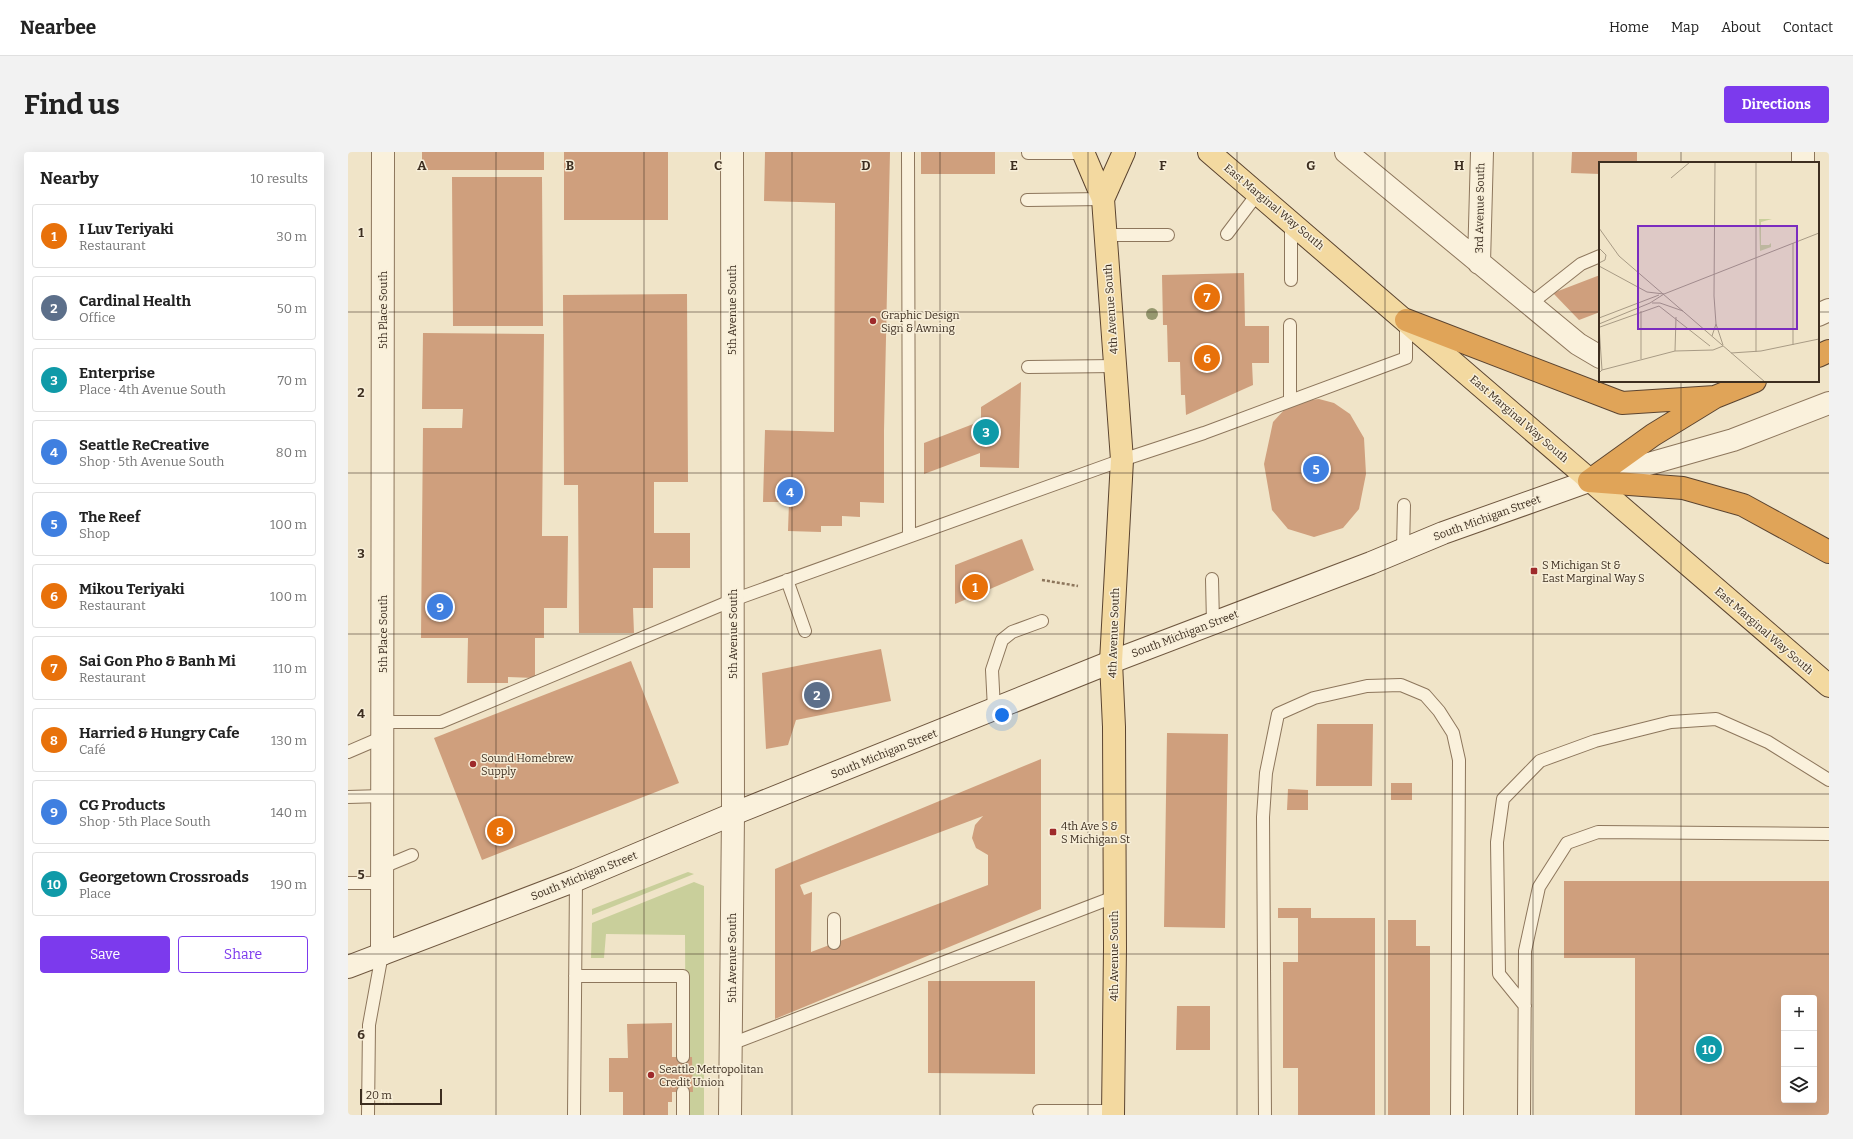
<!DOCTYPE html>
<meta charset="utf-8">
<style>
:root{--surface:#fff;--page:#f2f2f2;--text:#222;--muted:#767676;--line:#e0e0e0;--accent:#7c3aed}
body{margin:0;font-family:Bitter,serif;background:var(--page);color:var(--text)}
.controls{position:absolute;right:12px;bottom:12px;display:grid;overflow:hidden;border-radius:4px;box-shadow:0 4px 16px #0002}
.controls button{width:36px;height:36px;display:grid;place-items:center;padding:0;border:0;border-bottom:1px solid var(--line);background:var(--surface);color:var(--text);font:20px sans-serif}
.scale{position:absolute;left:12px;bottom:10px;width:82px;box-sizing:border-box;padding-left:4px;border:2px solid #3d2e20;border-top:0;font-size:11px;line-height:14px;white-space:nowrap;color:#3d2e20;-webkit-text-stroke:3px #f7eed8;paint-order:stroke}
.you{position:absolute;left:654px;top:563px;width:14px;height:14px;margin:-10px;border:3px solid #fff;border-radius:50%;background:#1a73e8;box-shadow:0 0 0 6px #1a73e833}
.badge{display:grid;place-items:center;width:26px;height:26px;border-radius:50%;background:var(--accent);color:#fff;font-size:13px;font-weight:700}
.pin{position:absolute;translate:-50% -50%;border:2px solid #fff;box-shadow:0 1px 4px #0006}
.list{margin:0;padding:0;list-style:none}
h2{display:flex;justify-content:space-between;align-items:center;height:52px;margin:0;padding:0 16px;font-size:17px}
h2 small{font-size:13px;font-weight:400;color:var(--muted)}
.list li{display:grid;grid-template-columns:26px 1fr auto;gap:12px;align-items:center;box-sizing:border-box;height:64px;margin:0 8px 8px;padding:0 8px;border:1px solid var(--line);border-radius:4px}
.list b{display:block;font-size:15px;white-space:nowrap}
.list p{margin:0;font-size:13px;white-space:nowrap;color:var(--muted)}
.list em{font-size:13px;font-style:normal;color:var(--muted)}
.actions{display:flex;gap:8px;padding:12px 16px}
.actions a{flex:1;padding:9px 0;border:1px solid var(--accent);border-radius:4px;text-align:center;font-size:14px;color:var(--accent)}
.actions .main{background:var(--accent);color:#fff}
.icon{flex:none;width:22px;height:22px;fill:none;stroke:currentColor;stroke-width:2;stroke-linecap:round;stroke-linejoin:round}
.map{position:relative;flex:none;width:1481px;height:963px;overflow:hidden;border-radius:4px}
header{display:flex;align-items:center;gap:24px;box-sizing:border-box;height:56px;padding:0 20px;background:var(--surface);border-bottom:1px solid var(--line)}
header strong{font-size:19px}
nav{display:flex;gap:22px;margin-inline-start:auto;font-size:14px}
.intro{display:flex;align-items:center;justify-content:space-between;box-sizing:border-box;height:96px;padding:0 24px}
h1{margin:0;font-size:28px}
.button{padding:10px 18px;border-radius:4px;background:var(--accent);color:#fff;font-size:14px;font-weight:700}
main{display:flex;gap:24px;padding:0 24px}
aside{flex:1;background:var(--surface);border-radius:4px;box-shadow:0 4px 16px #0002}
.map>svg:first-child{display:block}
.green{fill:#c9cf9b}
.building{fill:#cf9f7d;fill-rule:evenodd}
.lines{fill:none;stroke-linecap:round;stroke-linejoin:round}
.service-casing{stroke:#8d765c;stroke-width:14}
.minor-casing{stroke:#8d765c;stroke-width:24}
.secondary-casing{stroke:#6f573f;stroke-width:24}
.primary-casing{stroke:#5b4430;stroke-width:24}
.motorway-casing{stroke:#5b4430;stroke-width:24}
.path{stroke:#8d765c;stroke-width:2.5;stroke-dasharray:3 2;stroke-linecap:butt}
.service{stroke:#faf1dc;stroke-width:12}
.minor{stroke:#faf1dc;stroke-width:22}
.secondary{stroke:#faf1dc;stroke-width:22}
.primary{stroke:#f3d9a0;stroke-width:22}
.motorway{stroke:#e0a458;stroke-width:22}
.tree{fill:#96986f}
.grid{fill:none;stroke:#3d2e20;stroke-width:1;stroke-opacity:0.55}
.poi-dot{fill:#9e2a2b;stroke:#f7eed8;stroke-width:1.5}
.labels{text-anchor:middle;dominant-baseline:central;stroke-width:3;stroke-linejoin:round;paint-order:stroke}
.street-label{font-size:11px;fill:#3d2e20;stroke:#f7eed8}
.poi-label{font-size:11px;fill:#3d2e20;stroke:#f7eed8;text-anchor:start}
.inset-road{fill:none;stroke:#a89b85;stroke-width:1}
.view{fill:#7b2cbf;fill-opacity:0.15;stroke:#7b2cbf;stroke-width:2}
.inset-edge{fill:none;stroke:#3d2e20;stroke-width:2}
.grid-label{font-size:13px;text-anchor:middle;font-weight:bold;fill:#3d2e20;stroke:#f7eed8;stroke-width:3;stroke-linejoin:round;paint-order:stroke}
</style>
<header>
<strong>Nearbee</strong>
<nav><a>Home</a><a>Map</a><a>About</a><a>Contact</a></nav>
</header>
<div class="intro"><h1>Find us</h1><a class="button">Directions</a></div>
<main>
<aside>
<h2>Nearby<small>10 results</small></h2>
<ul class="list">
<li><span class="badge" style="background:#e8710a">1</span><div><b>I Luv Teriyaki</b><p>Restaurant</p></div><em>30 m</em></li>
<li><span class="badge" style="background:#5c6f8a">2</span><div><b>Cardinal Health</b><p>Office</p></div><em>50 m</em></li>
<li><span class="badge" style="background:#0f9aa8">3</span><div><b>Enterprise</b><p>Place · 4th Avenue South</p></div><em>70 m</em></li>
<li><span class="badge" style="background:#3f7fe0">4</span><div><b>Seattle ReCreative</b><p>Shop · 5th Avenue South</p></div><em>80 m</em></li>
<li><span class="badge" style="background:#3f7fe0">5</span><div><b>The Reef</b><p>Shop</p></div><em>100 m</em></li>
<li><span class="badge" style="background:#e8710a">6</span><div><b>Mikou Teriyaki</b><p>Restaurant</p></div><em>100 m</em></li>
<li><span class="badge" style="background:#e8710a">7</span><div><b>Sai Gon Pho &amp; Banh Mi</b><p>Restaurant</p></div><em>110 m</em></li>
<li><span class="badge" style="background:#e8710a">8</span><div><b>Harried &amp; Hungry Cafe</b><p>Café</p></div><em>130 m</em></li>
<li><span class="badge" style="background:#3f7fe0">9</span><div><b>CG Products</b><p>Shop · 5th Place South</p></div><em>140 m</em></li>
<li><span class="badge" style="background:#0f9aa8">10</span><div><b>Georgetown Crossroads</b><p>Place</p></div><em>190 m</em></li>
</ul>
<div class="actions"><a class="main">Save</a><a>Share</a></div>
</aside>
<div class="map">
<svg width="1481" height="963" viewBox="0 0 1481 963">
<rect width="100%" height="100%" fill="#f0e4c8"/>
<path class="green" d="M340 720 346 722 244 763V757Z
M346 730 356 734V963H338L337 783 258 782 256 806H243L244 771Z"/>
<path class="building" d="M74 0H196V18H74Z
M216 0H320V68H216Z
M417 0H542L536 279V351L512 350V365L494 364V374H473V380L440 379 441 350H415L417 278 486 280 487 51 416 49Z
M573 0H647V22H573Z
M1224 0H1289V11H1252V22L1223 21Z
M104 25H194L195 174H105Z
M896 121 897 174H921V211H904L905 233 838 263 837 243H833L832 210H820L819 173H815L814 123Z
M1252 123V160L1231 168 1205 141Z
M339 142 340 330H306V381H342V416H305V456H285L286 481H231L230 333H216L215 143Z
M75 181 196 182 194 384H220L219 456H196V486H187V526L160 525V531H119L120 486H73L75 276H114L115 257H74Z
M673 230 671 316 632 315V301L576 322V291L633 269V255Z
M971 247 986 251 1002 262 1016 286 1018 322 1011 357 995 376 966 385 940 377 924 358 916 312 925 270 937 257 953 249Z
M674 387 686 418 607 452V413Z
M533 497 543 549 448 568 440 593 418 597 414 521Z
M283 509 331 631 134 708 86 586Z
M969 572H1025L1024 634H968Z
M819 581 880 582 877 776 816 775Z
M693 607V757L427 867V717ZM635 664 627 673 624 686 628 696 640 703V733L463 800 464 740 456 743 452 733Z
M1043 631H1064V648H1043Z
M940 637 960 638V658H939Z
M1216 729H1481V963H1287V806H1216ZM1436 846H1466V948H1436Z
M930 756H963V766H1027V963H950V916H935V810H950V766H930Z
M1040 768H1068V794H1082V963H1040Z
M580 829H687V922L580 921Z
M829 854H862V898H828Z
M324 871V905H344L345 940H324V950H320V963H275V940H261V906H280L279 872Z"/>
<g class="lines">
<g class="service-casing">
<path id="service" d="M560 0 561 384
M680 1H735
M679 48 755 47
M943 69V128
M879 82 910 41
M757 83H820
M1181 153 1233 112 1252 104
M680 215 767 214
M942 249V173
M1055 398 1056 353
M864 427 865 471
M439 428 457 479
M646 557 644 518 654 488 664 480 694 469
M35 570H93L385 448 774 308 856 281 1058 206V169
M0 600 35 585
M0 645 35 644
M35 715 64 703
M0 731H34
M486 767V791
M227 824H335V905
M1177 854 1151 822 1149 690 1155 647 1192 609 1247 589 1323 570 1368 567 1420 590 1481 628
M383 892 766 745
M691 959H764
M20 963 21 873 34 802
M226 963 228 728
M335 963V940
M917 963 915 665 918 621 930 562 966 546 1019 534 1053 533 1077 543 1091 559 1105 581 1111 608 1109 963
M1176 963 1177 799 1191 735 1219 691 1250 680 1481 682"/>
</g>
<g class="minor-casing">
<path id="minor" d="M998 0 1230 192 1252 205
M1455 11V0
M1131 111 1134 0
M1470 163 1481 158
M1244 328 1385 288 1481 251
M34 802 35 0
M382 963 385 662 384 0"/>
</g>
<g class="secondary-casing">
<path id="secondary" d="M0 815 228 728 385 662 763 510 1023 411 1095 381 1241 329"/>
</g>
<g class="primary-casing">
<path id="primary" d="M735 0 755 47 774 308 763 510 766 575 767 796 765 963
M861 0 1481 534
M755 47 776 0"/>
</g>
<g class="motorway-casing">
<path id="motorway" d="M1058 168 1274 251 1367 245
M1470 204 1481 199
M1241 329 1335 336 1395 353 1481 400
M1241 329 1305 283 1367 245 1407 229"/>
</g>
<path class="path" d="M694 428 730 434"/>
<use href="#service" class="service"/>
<use href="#minor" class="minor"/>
<use href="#secondary" class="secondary"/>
<use href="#primary" class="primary"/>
<use href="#motorway" class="motorway"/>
</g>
<circle class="tree" cx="804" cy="162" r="6"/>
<path class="grid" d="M148 0V963M296 0V963M444 0V963M592 0V963M740 0V963M889 0V963M1037 0V963M1185 0V963M1333 0V11M0 160H1252M1470 160H1481M1333 229V963M0 321H1481M0 482H1481M0 642H1481M0 802H1481"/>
<g class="poi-dot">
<circle cx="525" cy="169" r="4"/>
<rect x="1182" y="415" width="8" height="8" rx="2"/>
<circle cx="125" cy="612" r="4"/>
<rect x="701" y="676" width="8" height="8" rx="2"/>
<circle cx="303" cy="923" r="4"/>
</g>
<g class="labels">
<g class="street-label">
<text transform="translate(926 55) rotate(40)">East Marginal Way South</text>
<text transform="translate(1132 56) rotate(-89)">3rd Avenue South</text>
<text transform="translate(763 157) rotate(-94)">4th Avenue South</text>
<text transform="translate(35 158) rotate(-90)">5th Place South</text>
<text transform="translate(384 158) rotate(-90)">5th Avenue South</text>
<text transform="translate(1171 267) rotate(41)">East Marginal Way South</text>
<text transform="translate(1139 366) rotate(-20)">South Michigan Street</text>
<text transform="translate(1416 479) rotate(41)">East Marginal Way South</text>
<text transform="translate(766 481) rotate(-88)">4th Avenue South</text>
<text transform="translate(35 482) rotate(-90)">5th Place South</text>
<text transform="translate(385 482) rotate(-90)">5th Avenue South</text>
<text transform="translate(837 482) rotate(-21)">South Michigan Street</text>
<text transform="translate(536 602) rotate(-22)">South Michigan Street</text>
<text transform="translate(236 724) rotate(-22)">South Michigan Street</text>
<text transform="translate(766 804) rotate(-90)">4th Avenue South</text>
<text transform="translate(384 806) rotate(-90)">5th Avenue South</text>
</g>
<g class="poi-label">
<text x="533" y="163">Graphic Design<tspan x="533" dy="13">Sign &amp; Awning</tspan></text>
<text x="1194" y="413">S Michigan St &amp;<tspan x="1194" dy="13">East Marginal Way S</tspan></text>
<text x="133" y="606">Sound Homebrew<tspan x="133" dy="13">Supply</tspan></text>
<text x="713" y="674">4th Ave S &amp;<tspan x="713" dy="13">S Michigan St</tspan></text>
<text x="311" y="917">Seattle Metropolitan<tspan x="311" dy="13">Credit Union</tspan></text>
</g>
</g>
<g transform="translate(1251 10)">
<rect width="220" height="220" fill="#f0e4c8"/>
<path d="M160 57H173L162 60V83H170L172 81V85L161 89Z" fill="#c9cf9b"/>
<path class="inset-road" d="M116 0 115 134 117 162 124 183M72 16 91 0M0 66 20 94 166 220M0 86 7 93 6 98 0 101M0 104 48 130 65 132M65 132 220 71M53 141H61L84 149M0 156 60 133M0 162 51 141 65 132M0 164 3 208M1 165 60 144 111 184M113 174 117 162M194 183V81M76 189 77 155M157 190V0M132 191 162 189 220 177M42 197V149M0 211 3 208 76 189 114 188 124 184"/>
<path class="view" d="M39 64H198V167H39Z"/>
<rect width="220" height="220" class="inset-edge"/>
</g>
<g class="grid-label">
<text x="74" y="18">A</text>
<text x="222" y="18">B</text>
<text x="370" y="18">C</text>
<text x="518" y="18">D</text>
<text x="666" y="18">E</text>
<text x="815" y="18">F</text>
<text x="963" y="18">G</text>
<text x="1111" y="18">H</text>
<text x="13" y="85">1</text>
<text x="13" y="245">2</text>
<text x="13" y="406">3</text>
<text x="13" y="566">4</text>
<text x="13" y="727">5</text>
<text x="13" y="887">6</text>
</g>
</svg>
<div class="controls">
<button>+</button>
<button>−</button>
<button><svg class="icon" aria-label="layers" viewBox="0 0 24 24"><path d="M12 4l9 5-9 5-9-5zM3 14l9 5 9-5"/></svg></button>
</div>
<div class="scale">20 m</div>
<div class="you"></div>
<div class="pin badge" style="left:627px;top:435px;background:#e8710a">1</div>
<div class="pin badge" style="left:469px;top:543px;background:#5c6f8a">2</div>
<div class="pin badge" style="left:638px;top:280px;background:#0f9aa8">3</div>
<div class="pin badge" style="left:442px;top:340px;background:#3f7fe0">4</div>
<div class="pin badge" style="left:968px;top:317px;background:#3f7fe0">5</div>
<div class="pin badge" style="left:859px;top:206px;background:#e8710a">6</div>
<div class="pin badge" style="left:859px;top:145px;background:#e8710a">7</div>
<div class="pin badge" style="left:152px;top:679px;background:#e8710a">8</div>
<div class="pin badge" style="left:92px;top:455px;background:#3f7fe0">9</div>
<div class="pin badge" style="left:1361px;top:897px;background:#0f9aa8">10</div>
</div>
</main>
